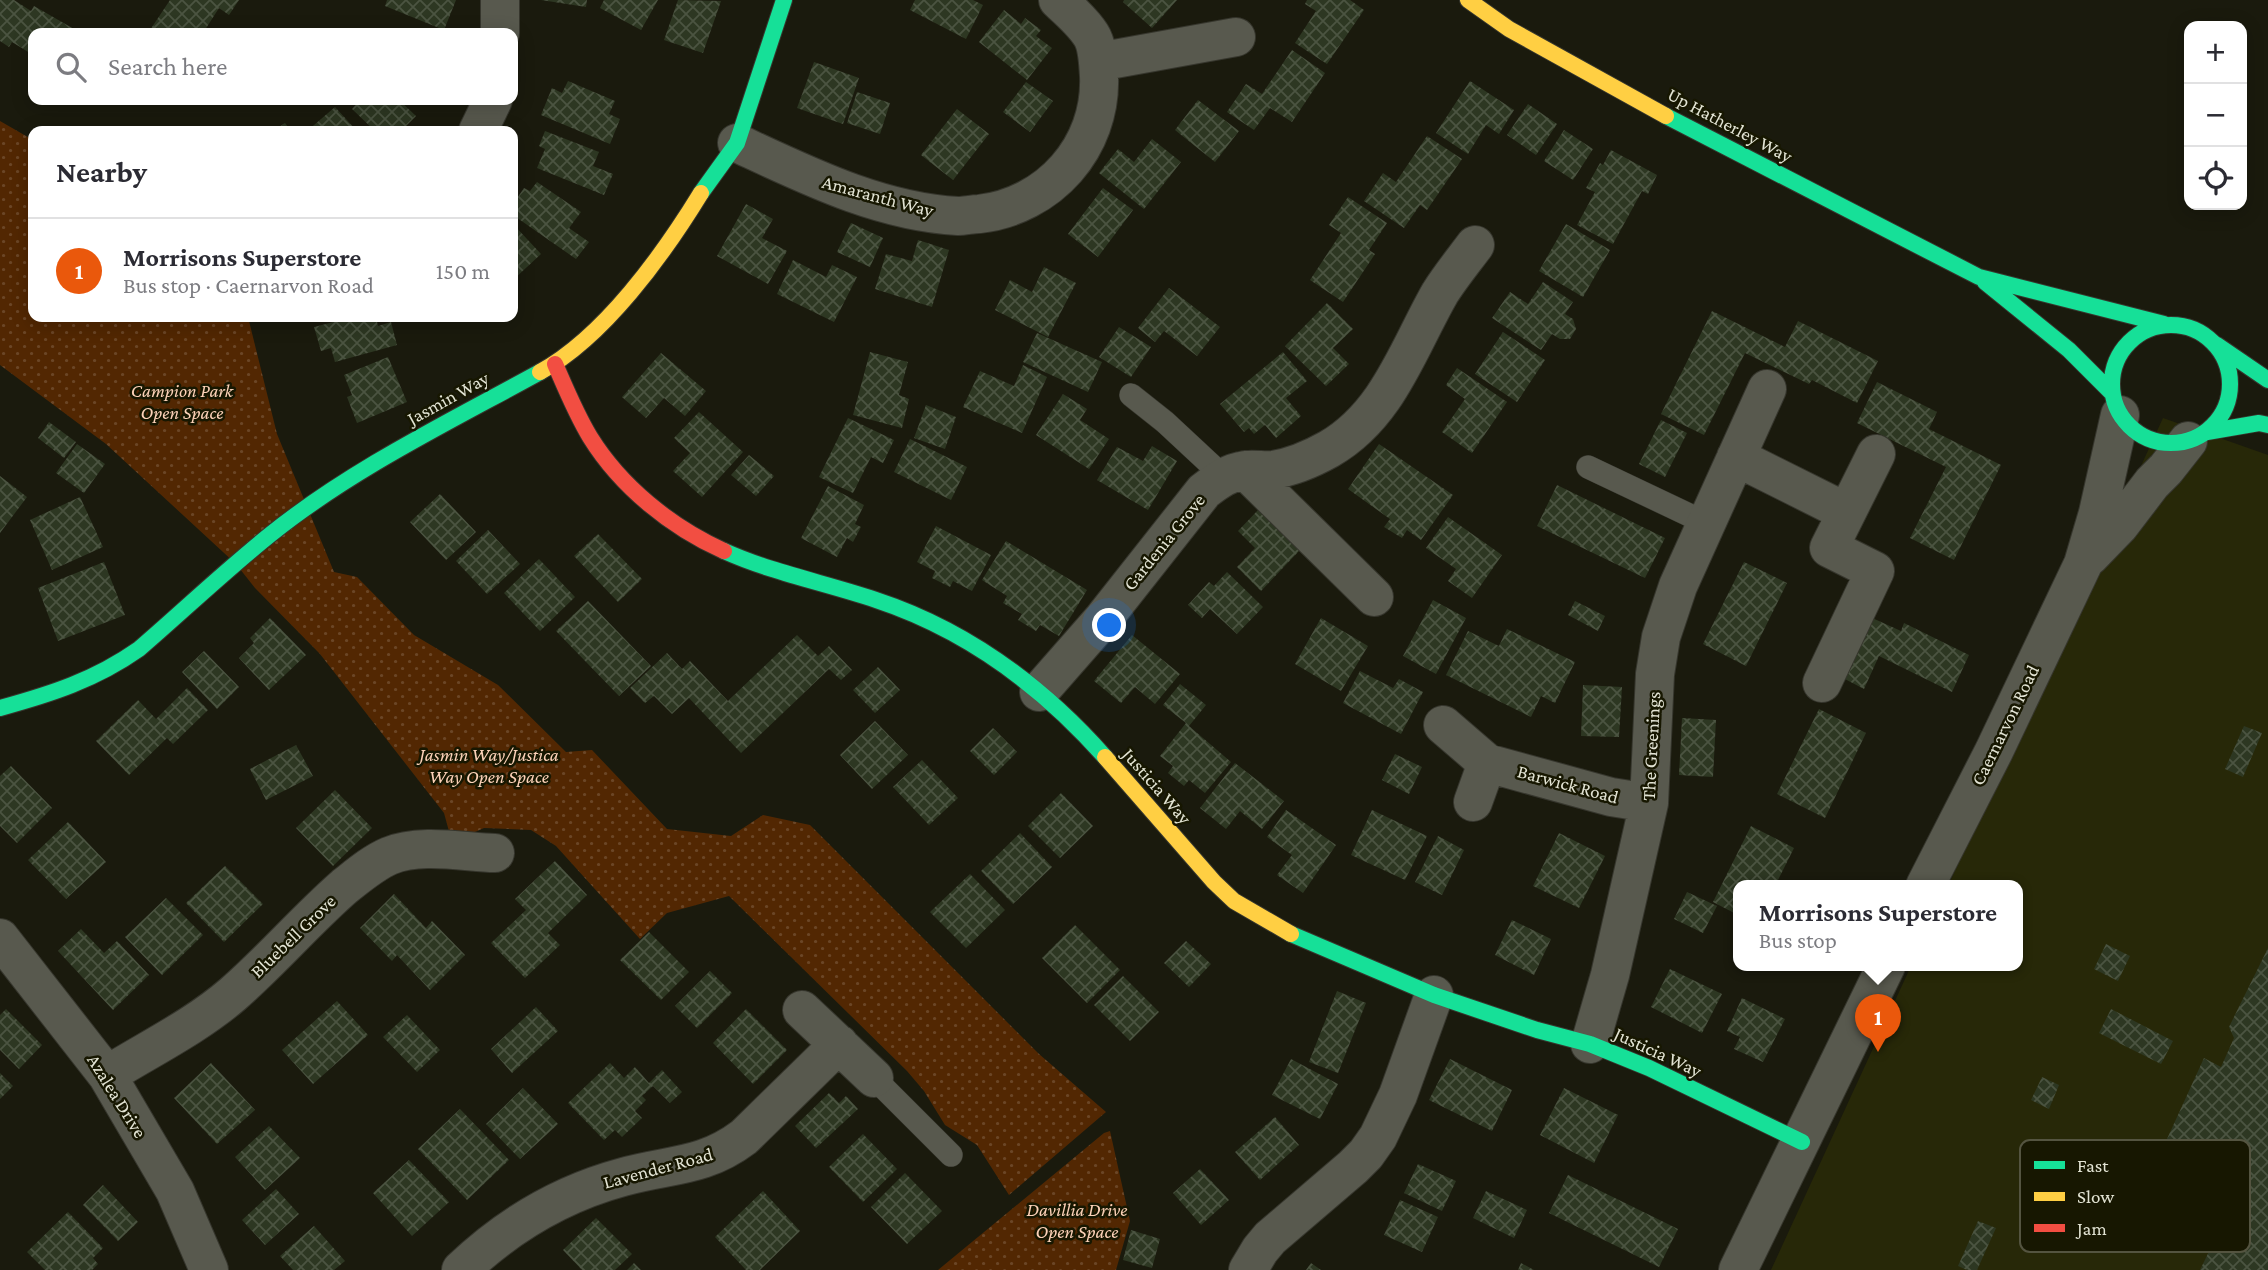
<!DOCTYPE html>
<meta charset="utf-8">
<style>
:root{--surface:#fff;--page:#f7f7f7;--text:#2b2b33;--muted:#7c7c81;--line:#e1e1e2;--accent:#ea580c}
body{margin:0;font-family:"Crimson Pro",serif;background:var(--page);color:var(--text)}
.controls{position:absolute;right:21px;top:21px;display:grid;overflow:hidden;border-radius:14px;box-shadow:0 4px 18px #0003}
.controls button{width:63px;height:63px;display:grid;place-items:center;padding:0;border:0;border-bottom:2px solid var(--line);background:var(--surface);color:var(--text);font:35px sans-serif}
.you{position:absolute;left:1110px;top:626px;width:24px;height:24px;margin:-18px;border:5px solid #fff;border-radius:50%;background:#1a73e8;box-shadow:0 0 0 10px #1a73e833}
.badge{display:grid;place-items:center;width:46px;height:46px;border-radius:50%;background:var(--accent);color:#fff;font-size:23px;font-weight:700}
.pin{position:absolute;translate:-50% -58px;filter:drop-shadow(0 2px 4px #0008)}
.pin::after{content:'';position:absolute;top:37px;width:24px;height:21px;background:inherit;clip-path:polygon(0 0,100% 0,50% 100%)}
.popup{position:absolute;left:1733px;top:880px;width:290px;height:91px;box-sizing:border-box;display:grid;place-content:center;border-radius:14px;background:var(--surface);filter:drop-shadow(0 2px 5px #0005);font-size:23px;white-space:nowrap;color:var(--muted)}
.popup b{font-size:26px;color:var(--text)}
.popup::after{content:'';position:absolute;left:50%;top:100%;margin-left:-14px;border:14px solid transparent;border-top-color:var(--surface)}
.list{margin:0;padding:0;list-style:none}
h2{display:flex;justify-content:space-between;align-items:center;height:91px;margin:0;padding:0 28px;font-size:30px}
h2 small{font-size:23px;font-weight:400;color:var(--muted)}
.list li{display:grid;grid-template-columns:46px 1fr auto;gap:21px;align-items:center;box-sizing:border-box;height:105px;padding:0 28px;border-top:2px solid var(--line)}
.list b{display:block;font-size:26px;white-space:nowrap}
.list p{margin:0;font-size:23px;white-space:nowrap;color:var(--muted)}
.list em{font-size:23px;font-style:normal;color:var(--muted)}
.icon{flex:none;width:38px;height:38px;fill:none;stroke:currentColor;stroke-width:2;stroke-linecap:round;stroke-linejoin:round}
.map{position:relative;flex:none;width:2268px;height:1270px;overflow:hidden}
.search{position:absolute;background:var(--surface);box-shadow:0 4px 18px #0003;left:28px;top:28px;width:490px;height:77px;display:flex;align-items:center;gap:18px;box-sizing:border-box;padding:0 24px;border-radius:14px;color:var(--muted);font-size:26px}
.panel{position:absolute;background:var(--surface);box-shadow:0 4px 18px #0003;left:28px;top:126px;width:490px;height:196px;border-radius:14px}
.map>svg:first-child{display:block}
.built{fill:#272808}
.park{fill:url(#park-dots)}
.building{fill:url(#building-cross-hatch)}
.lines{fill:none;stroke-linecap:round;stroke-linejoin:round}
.lane-casing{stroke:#36362d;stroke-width:24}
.street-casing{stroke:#36362d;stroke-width:40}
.fast-casing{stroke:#36362d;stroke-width:18}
.slow-casing{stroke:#36362d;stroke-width:18}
.jam-casing{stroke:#36362d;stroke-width:18}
.lane{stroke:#58594e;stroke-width:23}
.street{stroke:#58594e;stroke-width:38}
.fast{stroke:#16e098;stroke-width:16}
.slow{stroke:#ffcf43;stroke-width:16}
.jam{stroke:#f24e42;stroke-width:16}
.labels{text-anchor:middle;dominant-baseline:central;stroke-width:5;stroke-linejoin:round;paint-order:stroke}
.street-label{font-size:19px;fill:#e3e4d4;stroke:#171701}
.park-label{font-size:19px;font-style:italic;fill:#fdd2b8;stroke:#171701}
.key{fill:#171701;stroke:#545440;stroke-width:2}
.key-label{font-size:19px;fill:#e3e4d4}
</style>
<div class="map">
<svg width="2268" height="1270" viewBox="0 0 2268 1270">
<defs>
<pattern id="park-dots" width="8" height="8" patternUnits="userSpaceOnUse" patternTransform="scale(1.75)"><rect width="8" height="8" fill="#522702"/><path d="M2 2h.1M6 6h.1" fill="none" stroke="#6b4626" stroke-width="1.8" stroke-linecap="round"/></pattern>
<pattern id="building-cross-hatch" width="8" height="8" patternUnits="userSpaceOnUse" patternTransform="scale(1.75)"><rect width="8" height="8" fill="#2d3722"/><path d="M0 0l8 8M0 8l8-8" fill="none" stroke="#4b5441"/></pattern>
</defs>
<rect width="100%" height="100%" fill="#1a1a0d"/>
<path class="built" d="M2163 418 2268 455V1270H1771L1911 966H2018V886H1948Z"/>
<path class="park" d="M0 121 33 140V317H248L277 434 334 572 357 577 414 635 498 685 566 752 592 750 667 829 731 836 763 815 810 825 1039 1054 1106 1112 1009 1195 977 1145 945 1125 924 1091 907 1071 729 896 667 913 640 939 556 846 531 830 484 828 468 835H450L444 813 320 654 255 588 236 564 106 444 0 365Z
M1110 1131 1130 1221 1116 1270H938L1104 1133Z"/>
<path class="building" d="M0 0H14L31 11 34 6 81 33H33V55L12 42 9 47 0 41Z
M170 0H239L229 15 219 8 203 33H148Z
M387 0H456L444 30 385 6Z
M541 0H587L586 7Z
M604 0H658L641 30 600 8Z
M678 0 721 1 703 53 664 40Z
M915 0H973L983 5 966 39 910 10Z
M1124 0H1177L1152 28 1123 2Z
M1307 0H1350L1364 10 1327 64 1295 43 1316 11 1305 4Z
M1004 10 1021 24 1025 18 1041 30 1036 36 1052 48 1027 80 979 42Z
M1292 50 1325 73 1292 122 1270 108 1254 130 1227 112 1246 84 1262 94Z
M814 62 859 78 843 124 797 108Z
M568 81 615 101 609 114 620 119 610 144 541 115 552 88 562 93Z
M1470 81 1514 110 1499 134 1486 125 1468 154 1436 133Z
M1026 82 1053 101 1030 132 1003 112Z
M857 92 890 103 880 134 847 123Z
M360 100H399L416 116 401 131H375L352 109Z
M1198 100 1239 131 1215 162 1175 130Z
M1528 104 1557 124 1536 155 1507 135Z
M335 107 357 131H307Z
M957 109 989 134 953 180 921 155Z
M285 123 291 131H273Z
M1564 130 1593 149 1573 180 1544 161Z
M545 131 599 152 593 166 613 174 604 195 537 168 545 149 539 146Z
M1427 136 1462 159 1427 210 1420 205 1404 228 1364 201 1383 173 1396 182Z
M1152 139 1181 162 1144 209 1099 173 1118 149 1134 162Z
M1611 150 1657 175 1648 194 1642 191 1613 244 1577 225 1595 192 1586 188 1600 163 1603 165Z
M537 182 581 212 569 228 589 242 576 259 513 215V204L524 188 530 191Z
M1103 188 1133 210 1098 257 1068 234Z
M1348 197 1387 223 1369 250 1375 254 1343 302 1310 280 1341 233 1329 225Z
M746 204 773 219 762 238 787 251 768 284 717 256Z
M851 223 883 238 870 267 837 252Z
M513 224 541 254 513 280Z
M1566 224 1610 250 1583 297 1539 271Z
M918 240 949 250 932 307 875 289 886 254 912 261Z
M793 260 826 277 832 265 857 277 834 322 777 294Z
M1044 267 1076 283 1048 337 995 310 1010 280 1032 292Z
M1543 282 1573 302 1565 314 1573 319 1576 329 1570 339H1560L1552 334 1541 350 1492 318 1510 292 1528 304Z
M1169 288 1220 327 1197 356 1164 331 1155 342 1138 328Z
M1327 303 1353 329 1333 348 1349 364 1326 386 1285 346Z
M1712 311 1785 347 1798 321 1878 361 1857 403 1812 380 1809 384 1745 353 1704 435 1661 414Z
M353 317H376L378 326 391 322 397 345 335 362 331 348 321 351 314 327Z
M1119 327 1151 347 1131 377 1099 357Z
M1503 332 1545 360 1517 402 1475 374Z
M1037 333 1102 362 1088 392 1023 362Z
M870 352 908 362 899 395 909 399 902 428 853 415Z
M1283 352 1307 381 1286 398 1301 416 1276 438 1265 425 1254 434 1249 428 1244 432 1220 404Z
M661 353 706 391 685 416 664 398 646 418 622 397Z
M388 357 407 402 357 423 347 397 352 395 344 375Z
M1023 365 1047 377 1022 433 963 407 980 371 1014 386Z
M1457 368 1507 402 1472 453 1442 432 1465 399 1446 385Z
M1877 382 1937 412 1929 429 2001 465 1954 560 1910 538 1946 467 1857 423Z
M1063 394 1087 409 1080 420 1109 439 1089 469 1036 435Z
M926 405 956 417 945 449 914 438Z
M699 412 743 452 702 497 673 471 690 453 674 438Z
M848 418 894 440 883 463 871 457 853 493 819 477Z
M1661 420 1687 433 1665 477 1639 464Z
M49 422 76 442 64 458 38 438Z
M910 439 967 467 951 500 894 472Z
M77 444 105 464 84 493 56 473Z
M1379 444 1453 495 1421 540 1407 530 1402 538 1384 527 1390 519 1348 489Z
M1152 446 1177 461 1148 510 1097 480 1117 447 1143 461Z
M749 455 774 476 756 496 731 475Z
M0 476 27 497 0 533Z
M1557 485 1665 538 1645 578 1537 526Z
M828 486 864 505 855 524 861 527 853 542 847 538 837 557 801 538Z
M440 494 476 532 446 560 410 522Z
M80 497 103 547 52 570 30 520Z
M1259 509 1301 549 1261 591 1237 567 1255 548 1238 531Z
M1448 517 1502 555 1472 598 1448 581 1456 569 1426 548Z
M936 526 991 555 972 591 953 581 950 587 932 578 935 571 917 562Z
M488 530 520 564 487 594 456 561Z
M598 534 642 579 618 602 574 556Z
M1006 541 1087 590 1059 636 1040 625 1036 631 1018 620 1022 614 1003 603 1007 596 982 580Z
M539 559 575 597 540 631 504 593Z
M104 562 125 615 58 641 38 588Z
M1744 562 1787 583 1746 666 1703 644Z
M1227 572 1263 607 1237 634 1210 609 1202 618 1188 605 1209 582 1214 586Z
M1433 600 1466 618 1436 674 1403 656Z
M588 601 651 666 619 696 556 631Z
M1575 601 1605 616 1598 631 1568 615Z
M1870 617 1901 631 1904 623 1969 655 1952 692 1879 656 1864 689 1841 677Z
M270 618 306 655 269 690 239 658 254 643 250 638Z
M1321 618 1368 646 1341 691 1295 664Z
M1507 629 1575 662 1555 703 1541 696 1531 717 1446 675 1468 631 1499 646Z
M797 635 818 656 829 646 852 670 841 680 829 669 741 753 689 698 672 714 654 696 645 703 630 688 667 653 682 669 690 661 728 701Z
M1132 635 1180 674 1155 704 1135 687 1121 703 1094 681Z
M204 651 239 687 217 709 182 672Z
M878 667 900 690 875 713 853 690Z
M1360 671 1393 688 1399 679 1423 692 1401 734 1343 703Z
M1180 684 1206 705 1189 726 1231 762 1205 793 1189 780 1184 786 1168 773 1173 766 1160 756 1186 723 1163 705Z
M1583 685 1622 687 1619 737 1581 736Z
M187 688 208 710 173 744 167 738 129 775 96 741 138 700 156 719Z
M1819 709 1866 733 1825 818 1777 794Z
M1682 718 1716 720 1713 777 1679 775Z
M875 721 908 755 872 789 840 755Z
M2244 726 2262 733 2243 777 2225 769Z
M993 728 1017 752 994 775 970 751Z
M296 745 313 776 266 800 250 769Z
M1395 754 1422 767 1409 794 1382 780Z
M922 760 958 798 929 825 893 787Z
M1235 763 1284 801 1262 829 1240 811 1226 829 1200 808Z
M11 766 52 808 17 843 0 826V776Z
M335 790 372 828 333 866 296 828Z
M1061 793 1093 826 1060 858 1028 826Z
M1286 810 1336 845 1303 893 1277 875 1292 855 1267 837Z
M1372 810 1427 836 1405 880 1351 855Z
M68 822 106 862 66 899 28 860Z
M1751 826 1794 848 1775 886H1738V915L1713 902Z
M1020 833 1052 867 1013 904 981 871Z
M1559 833 1605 856 1579 908 1533 886Z
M1438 836 1464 850 1442 895 1415 882Z
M555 861 587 895 548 933 560 945 525 978 491 943 526 910 515 899Z
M225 866 263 904 224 942 186 903Z
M970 874 1005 910 966 948 930 912Z
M1687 892 1717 906 1703 933 1674 919Z
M394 894 426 928 432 921 465 955 430 990 397 955 392 961 360 928Z
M166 898 203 935 162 975 125 937Z
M1512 920 1551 939 1534 975 1495 955Z
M1075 925 1120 970 1087 1003 1042 958Z
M81 929 104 953 117 941 149 975 113 1010 58 951Z
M649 932 689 972 661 1000 620 960Z
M1186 941 1211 964 1189 987 1164 963Z
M2106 944 2130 956 2118 981 2094 969Z
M2268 948V1270H2200L2218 1233 2140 1198 2204 1058 2221 1067 2234 1038 2229 1027Z
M1670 969 1722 994 1702 1033 1651 1007Z
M710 971 732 993 697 1028 675 1006Z
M1123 976 1159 1012 1130 1041 1094 1005Z
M1337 991 1366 1003 1338 1073 1309 1062Z
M1742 998 1785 1019 1763 1062 1734 1049 1740 1037 1727 1031Z
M337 1001 368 1035 313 1084 282 1050Z
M536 1007 558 1031 512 1073 491 1049Z
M6 1009 42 1045 19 1069 0 1050V1015Z
M746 1009 787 1050 753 1084 713 1043Z
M2111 1009 2173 1041 2161 1064 2099 1033Z
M407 1015 440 1050 417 1072 383 1037Z
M1291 1059 1338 1084 1320 1119 1272 1095Z
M1450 1059 1512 1090 1492 1131 1429 1100Z
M211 1063 255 1110 217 1144 174 1098Z
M610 1063 624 1078 635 1067 649 1083 662 1070 682 1092 670 1103 653 1086 642 1096 646 1100 635 1111 642 1118 622 1137 615 1130 604 1140 568 1103Z
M0 1073 13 1086 0 1099Z
M2042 1077 2059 1085 2049 1109 2031 1100Z
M523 1088 558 1124 520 1159 486 1124Z
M1564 1088 1618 1115 1594 1163 1540 1135Z
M829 1093 839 1103 846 1096 858 1109 816 1148 795 1126Z
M460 1109 509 1160 467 1200 418 1149Z
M1275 1117 1299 1145 1260 1180 1235 1152Z
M269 1126 300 1158 265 1190 235 1157Z
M863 1134 897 1169 863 1202 829 1167Z
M409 1160 449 1202 412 1236 373 1193Z
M1418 1164 1456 1181 1442 1211 1404 1193Z
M1200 1169 1229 1200 1201 1225 1173 1193Z
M905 1173 942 1211 907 1244 871 1207Z
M1568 1175 1678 1229 1659 1267 1549 1213Z
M103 1185 138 1222 118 1241 83 1205Z
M276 1189 299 1214 265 1245 242 1220Z
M763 1191 800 1231 760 1270H746L715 1237Z
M1486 1191 1527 1210 1514 1238 1473 1218Z
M1400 1200 1438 1217 1422 1252 1384 1235Z
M68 1212 103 1248 93 1258 98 1264 92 1270H45L27 1252Z
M596 1218 632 1254 615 1270H582L563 1250Z
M1978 1221 1996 1228 1977 1270H1967L1958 1266Z
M314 1226 345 1261 334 1270H293L280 1256Z
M1131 1230 1160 1239 1152 1268 1123 1260Z
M634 1263 641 1270H627Z
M1311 1263 1321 1270H1306Z
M1521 1263 1534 1270H1518Z"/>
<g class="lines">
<g class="lane-casing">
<path id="lane" d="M1131 395 1165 422 1223 476
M1588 467 1706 523
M874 1078 951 1155"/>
</g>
<g class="street-casing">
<path id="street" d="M500 0V33
M1098 62 1236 37
M478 131 493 100
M737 143C806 175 880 212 958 216 965 216 972 214 979 214 1049 206 1102 147 1099 76 1098 63 1098 46 1091 35 1083 22 1069 10 1058 0
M1736 457 1846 512
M1245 470 1374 597
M2090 556 2120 525 2152 483 2166 469 2188 441
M1822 683 1875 571 1829 548 1876 454
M1039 692 1103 619 1204 491C1217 481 1229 472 1246 470 1255 469 1265 471 1273 470 1292 467 1313 458 1329 449 1388 415 1408 349 1440 293 1450 277 1463 261 1475 245
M1443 725 1487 763 1611 797 1649 803
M1473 802 1487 763
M1925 886 1994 751 2083 564 2098 513 2120 415
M0 938 107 1075 175 1191 209 1270
M802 1010 874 1078
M1590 1044 1610 975 1649 803 1655 674 1661 637 1678 586 1767 389
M107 1075C149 1049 196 1026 233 994 272 960 306 920 345 886 359 875 373 863 389 856 420 843 463 852 495 853
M461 1270C507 1226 560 1194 623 1177 669 1164 703 1168 744 1137L839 1044
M1248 1270 1260 1250 1270 1238 1353 1167 1366 1154 1378 1137 1398 1095 1434 995
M1738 1270 1886 966"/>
</g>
<g class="fast-casing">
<path id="fast" d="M1666 116 1979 277 2164 324
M701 193 737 143 784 0
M1985 282 2069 350 2112 393
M2112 384a59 59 0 1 1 118 0a59 59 0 1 1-118 0Z
M2217 345 2268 380
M2207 432 2259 423 2268 425
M724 551C773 573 826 583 876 600 967 630 1042 686 1105 757
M0 708C51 694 95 680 139 649 183 611 226 570 271 534 352 469 449 422 540 372
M1291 934 1434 995 1537 1030 1590 1044 1649 1068 1802 1142"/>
</g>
<g class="slow-casing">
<path id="slow" d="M1468 0 1509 29 1666 116
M540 372C604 337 663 255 701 193
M1105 757 1214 882 1234 901 1291 934"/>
</g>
<g class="jam-casing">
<path id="jam" d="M555 364C566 389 576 414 590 437 621 487 671 527 724 551"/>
</g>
<use href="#lane" class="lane"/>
<use href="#street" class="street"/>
<use href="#fast" class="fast"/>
<use href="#slow" class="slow"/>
<use href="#jam" class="jam"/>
</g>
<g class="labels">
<g class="street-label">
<text transform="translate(1730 125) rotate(28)">Up Hatherley Way</text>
<text transform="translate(878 196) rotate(15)">Amaranth Way</text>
<text transform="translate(448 398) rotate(-29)">Jasmin Way</text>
<text transform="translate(1164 542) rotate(-51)">Gardenia Grove</text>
<text transform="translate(2005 725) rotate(-64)">Caernarvon Road</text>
<text transform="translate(1651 746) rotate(-87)">The Greenings</text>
<text transform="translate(1568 784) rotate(15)">Barwick Road</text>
<text transform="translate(1157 786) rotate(49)">Justicia Way</text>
<text transform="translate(293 936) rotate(-44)">Bluebell Grove</text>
<text transform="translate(1658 1052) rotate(25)">Justicia Way</text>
<text transform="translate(117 1096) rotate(58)">Azalea Drive</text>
<text transform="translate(658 1168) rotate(-15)">Lavender Road</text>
</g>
<g class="park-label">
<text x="182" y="390">Campion Park<tspan x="182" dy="22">Open Space</tspan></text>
<text x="489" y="754">Jasmin Way/Justica<tspan x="489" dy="22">Way Open Space</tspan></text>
<text x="1077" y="1209">Davillia Drive<tspan x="1077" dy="22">Open Space</tspan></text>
</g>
</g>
<rect x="2020" y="1140" width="230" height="112" rx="10" class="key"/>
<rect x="2034" y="1161" width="31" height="8" fill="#16e098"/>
<rect x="2034" y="1192" width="31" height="9" fill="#ffcf43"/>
<rect x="2034" y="1224" width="31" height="8" fill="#f24e42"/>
<g class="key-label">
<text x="2077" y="1172">Fast</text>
<text x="2077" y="1203">Slow</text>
<text x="2077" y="1235">Jam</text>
</g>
</svg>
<div class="controls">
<button>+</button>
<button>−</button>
<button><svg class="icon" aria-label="locate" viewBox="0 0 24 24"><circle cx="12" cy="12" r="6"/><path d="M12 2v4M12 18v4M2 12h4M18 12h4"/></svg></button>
</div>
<div class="you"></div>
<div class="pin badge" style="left:1878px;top:1052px">1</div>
<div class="popup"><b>Morrisons Superstore</b>Bus stop</div>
<div class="search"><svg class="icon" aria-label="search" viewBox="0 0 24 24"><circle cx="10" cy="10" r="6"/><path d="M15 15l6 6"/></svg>Search here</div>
<section class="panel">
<h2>Nearby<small></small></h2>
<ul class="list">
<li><span class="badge">1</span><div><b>Morrisons Superstore</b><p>Bus stop · Caernarvon Road</p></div><em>150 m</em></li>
</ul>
</section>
</div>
